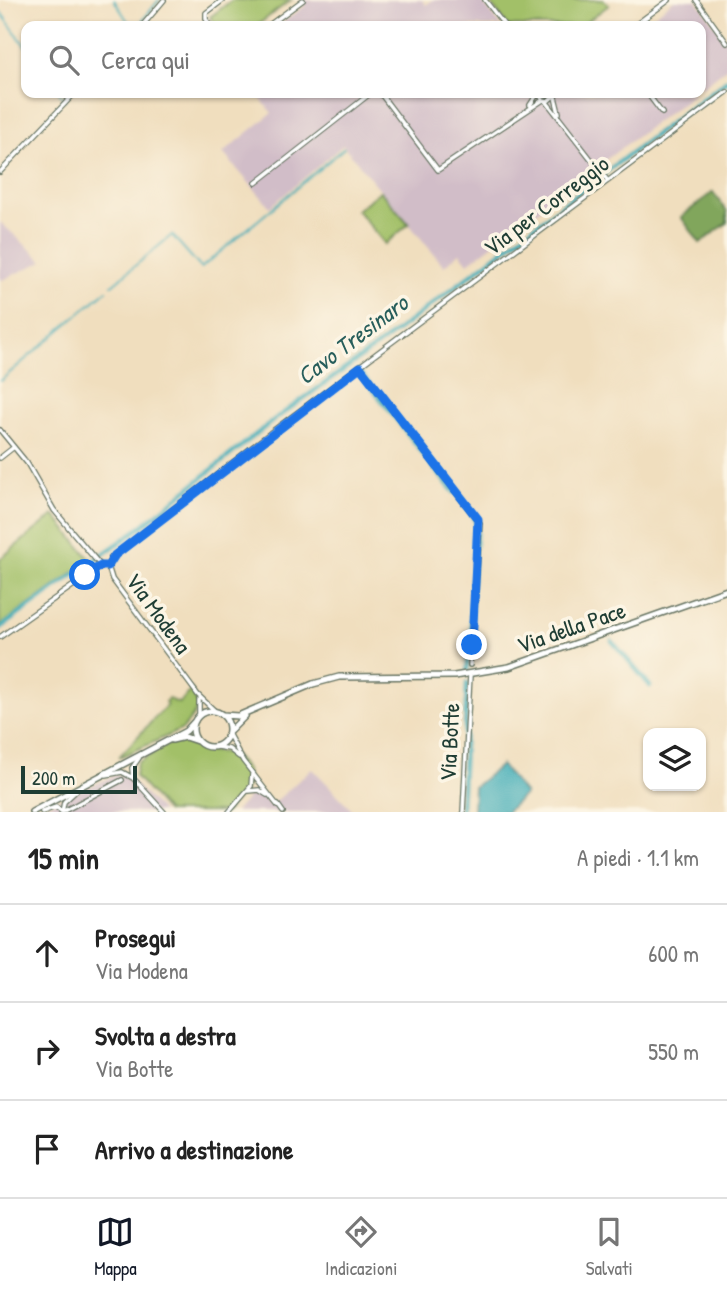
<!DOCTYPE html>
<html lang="it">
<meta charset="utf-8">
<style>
:root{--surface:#fff;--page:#f6f6f6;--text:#222;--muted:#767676;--line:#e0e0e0;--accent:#111827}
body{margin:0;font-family:"Patrick Hand",sans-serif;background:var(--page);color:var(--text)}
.controls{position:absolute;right:21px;bottom:21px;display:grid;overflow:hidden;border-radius:14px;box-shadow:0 2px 5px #0004}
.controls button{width:63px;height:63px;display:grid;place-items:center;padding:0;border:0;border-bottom:2px solid var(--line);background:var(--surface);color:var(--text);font:35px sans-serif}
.scale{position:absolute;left:21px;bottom:18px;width:116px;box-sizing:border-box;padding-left:7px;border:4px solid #1f3d34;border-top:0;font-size:19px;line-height:24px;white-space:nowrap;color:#1f3d34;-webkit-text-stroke:5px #fcf5e5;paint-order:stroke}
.stop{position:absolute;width:21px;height:21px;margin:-16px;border:5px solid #1a73e8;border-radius:50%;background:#fff}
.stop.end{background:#1a73e8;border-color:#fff;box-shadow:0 2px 7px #0008}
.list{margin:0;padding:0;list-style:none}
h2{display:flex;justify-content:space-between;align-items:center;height:91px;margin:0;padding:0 28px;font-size:30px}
h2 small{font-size:23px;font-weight:400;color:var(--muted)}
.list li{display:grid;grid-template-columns:46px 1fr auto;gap:21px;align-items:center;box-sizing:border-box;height:98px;padding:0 28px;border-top:2px solid var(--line)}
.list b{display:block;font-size:26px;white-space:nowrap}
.list p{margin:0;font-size:23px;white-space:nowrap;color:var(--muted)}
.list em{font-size:23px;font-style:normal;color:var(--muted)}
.icon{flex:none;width:38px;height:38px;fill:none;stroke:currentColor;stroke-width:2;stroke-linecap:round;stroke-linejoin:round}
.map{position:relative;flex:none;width:727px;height:812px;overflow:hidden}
.search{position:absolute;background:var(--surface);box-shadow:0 2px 5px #0004;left:21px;right:21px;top:21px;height:77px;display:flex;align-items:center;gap:18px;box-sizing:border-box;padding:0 24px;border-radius:14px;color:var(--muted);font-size:26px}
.sheet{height:385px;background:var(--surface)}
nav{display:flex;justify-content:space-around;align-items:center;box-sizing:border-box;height:98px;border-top:2px solid var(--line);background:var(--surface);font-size:19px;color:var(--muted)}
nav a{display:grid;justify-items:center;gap:4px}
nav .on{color:var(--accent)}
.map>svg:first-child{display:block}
.industrial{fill:#d1bdc8}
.green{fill:#a2c067;stroke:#607e4e;stroke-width:2}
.forest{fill:#81a65c;stroke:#507248;stroke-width:2}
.water{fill:#3aaab6;stroke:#2c7475;stroke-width:2}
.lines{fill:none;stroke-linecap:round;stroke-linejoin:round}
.stream{stroke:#3aaab6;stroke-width:2}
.canal{stroke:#3aaab6;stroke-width:4.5}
.minor-casing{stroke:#687564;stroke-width:6}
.major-casing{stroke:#687564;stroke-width:8}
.minor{stroke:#fff;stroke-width:3.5}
.major{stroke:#fff;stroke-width:5}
.route{stroke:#1a73e8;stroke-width:9}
.labels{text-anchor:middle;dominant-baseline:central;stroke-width:7;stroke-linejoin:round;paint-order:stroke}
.street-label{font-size:23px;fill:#1f3d34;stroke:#fcf5e5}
.water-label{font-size:24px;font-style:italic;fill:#275e5b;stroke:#fcf5e5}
</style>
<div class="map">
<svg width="727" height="812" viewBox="0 0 727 812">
<rect width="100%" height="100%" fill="#fcf5e5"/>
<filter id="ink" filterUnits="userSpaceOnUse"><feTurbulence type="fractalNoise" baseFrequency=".0143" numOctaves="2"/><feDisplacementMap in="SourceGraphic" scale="14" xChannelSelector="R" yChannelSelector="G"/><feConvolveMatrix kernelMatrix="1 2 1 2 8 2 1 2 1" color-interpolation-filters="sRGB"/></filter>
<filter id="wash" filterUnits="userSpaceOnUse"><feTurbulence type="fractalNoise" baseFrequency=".00686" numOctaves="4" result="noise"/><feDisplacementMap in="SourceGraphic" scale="28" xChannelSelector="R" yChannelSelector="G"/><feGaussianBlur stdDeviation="1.57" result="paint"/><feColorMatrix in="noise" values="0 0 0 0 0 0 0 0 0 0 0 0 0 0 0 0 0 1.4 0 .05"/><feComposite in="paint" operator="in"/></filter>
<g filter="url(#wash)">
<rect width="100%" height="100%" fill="#f0debe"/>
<path class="industrial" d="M301 0H422L426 5 432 0H481L501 26H278L305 6Z
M674 0H697L727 42V68L701 88V26H641Z
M256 93H695L468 263 460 253 444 266 343 145 270 207 223 153 272 113Z
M0 222 43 261 0 281Z
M312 768 354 812H235L252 793 260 794 271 806Z
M116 775H125L132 781 162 812H30Z"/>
<path class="green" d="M232 0H291L256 26H217L210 17Z
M488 0H604L609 5 581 26H508Z
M380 191 409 224 385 244 357 210Z
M54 515 91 560 0 626V559Z
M192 690 198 708 183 729 118 758 167 705 165 702 168 699 179 703Z
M182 740 208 751 231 753 247 770 248 786 226 812H167L135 776 137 763 168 744Z"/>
<path class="forest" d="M713 192 727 212V223L700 243 681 217Z"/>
<path class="water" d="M501 765 525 794 506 812H473L474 787Z"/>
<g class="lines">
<path class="stream" d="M114 0 131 26
M0 11 26 47
M138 26 159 0
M59 93 65 100
M112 285 172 235 201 268 344 148
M0 381 107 290"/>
<path class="canal" d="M359 371 439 474
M441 477 454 492
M473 515 477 527 474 556
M471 596 474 559
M471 624V601
M0 628 138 529 275 419 385 340 727 80
M612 641 650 686
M467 671 471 627
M461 812 467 683"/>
</g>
</g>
<g filter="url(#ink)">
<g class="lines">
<g class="minor-casing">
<path id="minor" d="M485 0 505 26
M696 0 727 43
M142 26 164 0
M211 26 206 19V13L223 0
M268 26 303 0
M634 26 669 0
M380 93 438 170 543 100
M538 93 543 100 548 101 557 93
M647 93 662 113
M555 97 559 113
M546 101 608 181
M530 105 538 93
M0 172 75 93
M256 183 371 93
M360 367 480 523 470 665
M0 430 27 463 54 510 101 566
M0 458 14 447
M0 637 101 566
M199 700V715
M215 711 198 695 112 579 108 566 111 558 270 433 727 92
M229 735 243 761 278 806
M217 747 229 749 239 757
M106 775 122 772 133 778 132 768 139 758
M133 778 164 812
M249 791 259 790 267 795
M278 805 283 812
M42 812 56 807 62 812 64 802 78 789
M62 812 122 780
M229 812 251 786 252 774
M463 812 470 675"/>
</g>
<g class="major-casing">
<path id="major" d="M193 729a18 18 0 1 1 36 0a18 18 0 1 1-36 0Z
M223 715 238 716 313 684 339 677 454 676 509 667 727 590
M230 731 245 716
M172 740 185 737 197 741
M32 812 186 731 195 721"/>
</g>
<use href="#minor" class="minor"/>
<use href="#major" class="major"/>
</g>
</g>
<g class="lines" filter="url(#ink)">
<path class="route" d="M85 575 101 566H108L115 555 360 367 478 519 472 645"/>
</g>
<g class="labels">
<g class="street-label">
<text transform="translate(546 205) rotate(-37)">Via per Correggio</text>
<text transform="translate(159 613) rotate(54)">Via Modena</text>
<text transform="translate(571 627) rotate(-19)">Via della Pace</text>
<text transform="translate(449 742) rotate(-87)">Via Botte</text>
</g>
<g class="water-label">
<text transform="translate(352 339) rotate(-37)">Cavo Tresinaro</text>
</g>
</g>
</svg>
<div class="controls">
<button><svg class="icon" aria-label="layers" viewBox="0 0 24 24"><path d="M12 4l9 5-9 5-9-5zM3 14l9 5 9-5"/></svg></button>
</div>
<div class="scale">200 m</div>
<div class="stop" style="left:85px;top:575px"></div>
<div class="stop end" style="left:472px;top:645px"></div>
<div class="search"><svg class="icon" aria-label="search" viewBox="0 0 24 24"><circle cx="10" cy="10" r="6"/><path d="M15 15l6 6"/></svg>Cerca qui</div>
</div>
<section class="sheet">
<h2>15 min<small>A piedi · 1.1 km</small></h2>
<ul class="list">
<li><svg class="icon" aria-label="ahead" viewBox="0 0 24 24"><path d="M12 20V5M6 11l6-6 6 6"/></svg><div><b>Prosegui</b><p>Via Modena</p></div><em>600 m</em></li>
<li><svg class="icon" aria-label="right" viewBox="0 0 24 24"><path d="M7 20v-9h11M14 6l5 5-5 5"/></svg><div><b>Svolta a destra</b><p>Via Botte</p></div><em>550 m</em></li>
<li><svg class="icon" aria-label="arrive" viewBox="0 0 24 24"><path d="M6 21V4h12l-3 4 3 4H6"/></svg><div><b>Arrivo a destinazione</b></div></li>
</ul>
</section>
<nav>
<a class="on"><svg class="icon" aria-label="map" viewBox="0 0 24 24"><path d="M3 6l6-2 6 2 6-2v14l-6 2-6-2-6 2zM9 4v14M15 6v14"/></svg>Mappa</a>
<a><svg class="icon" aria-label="directions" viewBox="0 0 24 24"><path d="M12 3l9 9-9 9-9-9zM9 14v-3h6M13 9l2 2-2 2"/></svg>Indicazioni</a>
<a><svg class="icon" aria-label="saved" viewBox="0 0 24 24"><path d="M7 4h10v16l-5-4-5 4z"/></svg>Salvati</a>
</nav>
